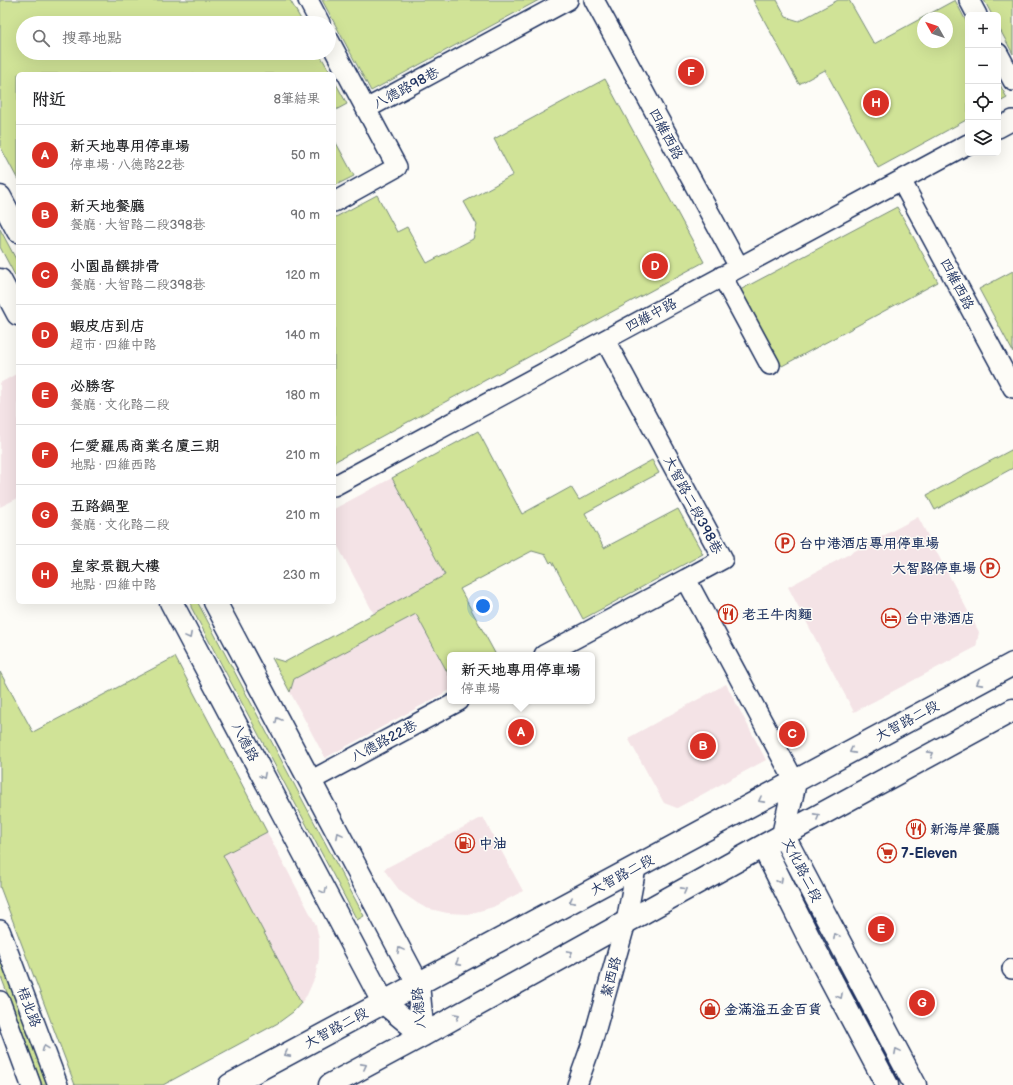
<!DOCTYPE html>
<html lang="zh-TW">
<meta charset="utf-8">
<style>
:root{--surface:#fff;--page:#f2f2f2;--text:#202124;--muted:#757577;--line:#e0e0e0;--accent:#d93025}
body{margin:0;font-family:"Balsamiq Sans","LXGW WenKai TC",sans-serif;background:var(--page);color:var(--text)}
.controls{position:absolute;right:12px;top:12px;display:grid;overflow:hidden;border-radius:6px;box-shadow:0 4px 16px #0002}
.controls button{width:36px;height:36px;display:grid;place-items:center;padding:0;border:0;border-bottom:1px solid var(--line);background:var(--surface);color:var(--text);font:20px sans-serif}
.compass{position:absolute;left:917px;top:12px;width:36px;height:36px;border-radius:50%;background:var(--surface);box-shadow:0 4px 16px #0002;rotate:310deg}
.you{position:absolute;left:483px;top:606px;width:14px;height:14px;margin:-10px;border:3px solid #fff;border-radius:50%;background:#1a73e8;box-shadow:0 0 0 6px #1a73e833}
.badge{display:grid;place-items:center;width:26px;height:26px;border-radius:50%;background:var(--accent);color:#fff;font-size:13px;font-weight:700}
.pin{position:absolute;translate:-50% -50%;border:2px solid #fff;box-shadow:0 1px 4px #0006}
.popup{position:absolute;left:447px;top:652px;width:148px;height:52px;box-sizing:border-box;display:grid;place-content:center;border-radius:6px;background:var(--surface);filter:drop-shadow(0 1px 3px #0005);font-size:13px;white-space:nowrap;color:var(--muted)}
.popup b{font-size:15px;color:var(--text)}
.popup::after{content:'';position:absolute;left:50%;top:100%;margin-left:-8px;border:8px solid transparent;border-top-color:var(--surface)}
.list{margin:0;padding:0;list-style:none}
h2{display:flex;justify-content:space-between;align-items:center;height:52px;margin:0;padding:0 16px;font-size:17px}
h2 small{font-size:13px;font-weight:400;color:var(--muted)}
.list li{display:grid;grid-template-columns:26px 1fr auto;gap:12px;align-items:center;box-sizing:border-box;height:60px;padding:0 16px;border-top:1px solid var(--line)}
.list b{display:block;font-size:15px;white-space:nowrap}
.list p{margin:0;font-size:13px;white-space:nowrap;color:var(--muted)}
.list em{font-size:13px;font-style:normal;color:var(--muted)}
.icon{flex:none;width:22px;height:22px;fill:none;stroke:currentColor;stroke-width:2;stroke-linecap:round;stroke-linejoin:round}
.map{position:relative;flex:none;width:1013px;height:1085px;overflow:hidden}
.search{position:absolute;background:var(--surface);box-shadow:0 4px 16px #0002;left:16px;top:16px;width:320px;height:44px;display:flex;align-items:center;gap:10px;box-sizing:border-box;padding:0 14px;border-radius:22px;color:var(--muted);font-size:15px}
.panel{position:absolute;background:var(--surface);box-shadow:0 4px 16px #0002;left:16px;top:72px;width:320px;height:532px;border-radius:6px}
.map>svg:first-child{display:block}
.built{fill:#f4e3e6}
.green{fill:#d0e397;stroke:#76897a;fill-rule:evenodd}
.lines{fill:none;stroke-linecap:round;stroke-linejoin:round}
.street-casing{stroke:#1b2f5e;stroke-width:22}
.secondary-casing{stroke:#1b2f5e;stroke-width:25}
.street{stroke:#fdfcf7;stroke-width:19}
.secondary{stroke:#fdfcf7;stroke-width:22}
.oneway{stroke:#8c96aa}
.labels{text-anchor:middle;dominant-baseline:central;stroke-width:3;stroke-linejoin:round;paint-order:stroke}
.street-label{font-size:14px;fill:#1b2f5e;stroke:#fdfcf7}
.poi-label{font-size:14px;font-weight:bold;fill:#1b2f5e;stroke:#fdfcf7;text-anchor:start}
</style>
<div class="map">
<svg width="1013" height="1085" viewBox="0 0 1013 1085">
<rect width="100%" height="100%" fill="#fdfcf7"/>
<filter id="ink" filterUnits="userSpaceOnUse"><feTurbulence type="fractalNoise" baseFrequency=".025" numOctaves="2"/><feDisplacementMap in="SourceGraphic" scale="8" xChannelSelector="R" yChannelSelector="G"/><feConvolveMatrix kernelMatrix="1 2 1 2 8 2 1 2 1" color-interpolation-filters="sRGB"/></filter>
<g filter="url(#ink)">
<path class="built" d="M18 373V498L0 507V383Z
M392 478 445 575 374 614 334 539V509Z
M918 517 979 632 976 647 854 712 788 587Z
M416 614 450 677V690L325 758 290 692 294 679Z
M726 684 766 760 677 808 664 803 628 738Z
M483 817 523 891 493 907 483 910 468 914 447 913 426 908 417 903 400 891 387 874 384 869Z
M267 832 312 917 316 925 319 939V958L315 977 307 995 301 1003 223 855Z"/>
<path class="green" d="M0 0H290L303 23H23V53H319L331 74H18V180L0 146Z
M322 0H539L371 91Z
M753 0H777L786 17 799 21 838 0H849L874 44 955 0 968 25V119L878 168 825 70 799 84ZM923 18H947V42H923Z
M984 0H1013V54L998 26V15H992Z
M605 79 704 262 334 462V218L377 195 397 232 407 227 427 263 473 239 477 225 464 202 513 175 494 139Z
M334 80 347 104 334 111Z
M998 81 1007 98 998 103Z
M334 139 354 176 334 186Z
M897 207 938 282 782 366 740 290Z
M0 229 18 263V281L0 247Z
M1013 271V352L979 289Z
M478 431 522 514 571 487 579 500 652 460 659 473 585 513 604 548 678 509 703 554 583 619 552 561 550 563 546 555 532 551 460 589 496 655H450V677L416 614 294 679 290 692 272 658 285 662 445 575 392 478Z
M1013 449V468L935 510 927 495Z
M192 602H197L198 603 364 916 357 920 191 607V604Z
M175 657 267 832 223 855 301 1003 293 1012 278 1023 163 1085H75L0 887V672L33 732Z
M0 958 48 1085H42L0 974Z"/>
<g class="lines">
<g class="street-casing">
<path id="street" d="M308 0 320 23
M594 0 739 267
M969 0 977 15
M329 40 366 109
M998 53 1013 81
M998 128 1013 120
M901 180 1013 388
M334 202 397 167 366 109 568 0
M722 276 770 365
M605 340 723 559 686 579 795 782
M334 486 968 144
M544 655 686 579
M310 781 459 701
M0 930 58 1085
M1012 969H1013
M0 1001 31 1085
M577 1085 592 1043 601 1011 626 922 636 868"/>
</g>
<g class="secondary-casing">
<path id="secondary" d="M0 197 18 231
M0 280 18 314
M171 602 383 1002 423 1035
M215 602 418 984 423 1035
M795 782 783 835 915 1085
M763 846 809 938 887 1085
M230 1085 1013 664
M330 1085 423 1035 763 846 1013 710"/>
</g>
<use href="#street" class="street"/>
<use href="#secondary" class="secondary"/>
</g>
<defs><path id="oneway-chevron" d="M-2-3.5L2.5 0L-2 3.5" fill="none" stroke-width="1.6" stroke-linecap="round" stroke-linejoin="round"/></defs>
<g class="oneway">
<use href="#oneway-chevron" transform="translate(189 636) rotate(62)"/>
<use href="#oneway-chevron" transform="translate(979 683) rotate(152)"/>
<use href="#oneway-chevron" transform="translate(278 720) rotate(-118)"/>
<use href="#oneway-chevron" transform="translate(852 751) rotate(152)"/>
<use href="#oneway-chevron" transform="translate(931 754) rotate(-29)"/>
<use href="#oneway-chevron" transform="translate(263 776) rotate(62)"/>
<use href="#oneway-chevron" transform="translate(761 800) rotate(152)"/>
<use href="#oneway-chevron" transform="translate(817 816) rotate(-29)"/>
<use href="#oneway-chevron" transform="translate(339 835) rotate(-118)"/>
<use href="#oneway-chevron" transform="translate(780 881) rotate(63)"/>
<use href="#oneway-chevron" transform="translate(684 890) rotate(-29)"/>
<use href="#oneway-chevron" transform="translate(324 891) rotate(62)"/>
<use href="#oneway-chevron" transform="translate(572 901) rotate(152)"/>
<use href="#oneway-chevron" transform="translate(836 936) rotate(-118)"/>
<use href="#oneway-chevron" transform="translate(400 950) rotate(-118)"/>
<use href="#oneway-chevron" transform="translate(570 953) rotate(-29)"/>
<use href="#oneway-chevron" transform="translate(458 963) rotate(152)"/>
<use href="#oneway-chevron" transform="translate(840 996) rotate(62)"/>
<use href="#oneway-chevron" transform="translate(457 1016) rotate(-29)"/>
<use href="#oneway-chevron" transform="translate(45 1048) rotate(-111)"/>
<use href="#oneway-chevron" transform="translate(897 1051) rotate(-118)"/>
<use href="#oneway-chevron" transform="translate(287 1054) rotate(152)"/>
<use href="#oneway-chevron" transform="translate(364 1066) rotate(-28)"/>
</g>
</g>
<defs>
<g id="parking-ring" transform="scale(1)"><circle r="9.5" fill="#fdfcf7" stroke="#c8321e" stroke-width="1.5"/><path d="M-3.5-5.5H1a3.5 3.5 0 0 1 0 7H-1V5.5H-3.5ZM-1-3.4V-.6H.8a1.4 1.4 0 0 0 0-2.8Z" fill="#c8321e"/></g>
<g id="restaurant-ring" transform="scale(1)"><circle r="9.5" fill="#fdfcf7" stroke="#c8321e" stroke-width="1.5"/><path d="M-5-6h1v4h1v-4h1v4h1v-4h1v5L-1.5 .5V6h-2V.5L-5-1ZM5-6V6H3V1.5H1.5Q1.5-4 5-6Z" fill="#c8321e"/></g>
<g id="hotel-ring" transform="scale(1)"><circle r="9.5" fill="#fdfcf7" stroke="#c8321e" stroke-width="1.5"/><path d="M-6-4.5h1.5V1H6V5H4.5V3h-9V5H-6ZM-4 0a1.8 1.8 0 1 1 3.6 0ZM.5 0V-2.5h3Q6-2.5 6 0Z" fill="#c8321e"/></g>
<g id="fuel-ring" transform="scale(1)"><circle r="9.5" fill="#fdfcf7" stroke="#c8321e" stroke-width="1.5"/><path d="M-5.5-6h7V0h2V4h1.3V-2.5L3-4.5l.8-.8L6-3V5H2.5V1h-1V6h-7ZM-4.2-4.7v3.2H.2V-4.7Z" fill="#c8321e"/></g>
<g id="supermarket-ring" transform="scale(1)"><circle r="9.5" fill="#fdfcf7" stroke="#c8321e" stroke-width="1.5"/><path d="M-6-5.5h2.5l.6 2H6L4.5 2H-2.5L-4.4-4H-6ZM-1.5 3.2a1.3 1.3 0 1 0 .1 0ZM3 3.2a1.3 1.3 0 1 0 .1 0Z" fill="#c8321e"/></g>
<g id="shop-ring" transform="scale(1)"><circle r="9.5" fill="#fdfcf7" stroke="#c8321e" stroke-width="1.5"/><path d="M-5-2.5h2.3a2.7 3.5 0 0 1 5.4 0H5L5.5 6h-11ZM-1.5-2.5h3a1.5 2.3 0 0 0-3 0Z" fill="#c8321e"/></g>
</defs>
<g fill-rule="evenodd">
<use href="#parking-ring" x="785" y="543"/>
<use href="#parking-ring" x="990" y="568"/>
<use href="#restaurant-ring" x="728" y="614"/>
<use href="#hotel-ring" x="891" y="618"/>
<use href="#restaurant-ring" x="916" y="829"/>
<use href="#fuel-ring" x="465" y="843"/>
<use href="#supermarket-ring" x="887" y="853"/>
<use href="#shop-ring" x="710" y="1009"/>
</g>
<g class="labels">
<g class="street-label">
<text transform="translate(406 88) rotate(-28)">八德路98巷</text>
<text transform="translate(666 134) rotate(62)">四維西路</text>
<text transform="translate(957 284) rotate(62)">四維西路</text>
<text transform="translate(651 315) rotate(-28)">四維中路</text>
<text transform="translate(693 505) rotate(62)">大智路二段398巷</text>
<text transform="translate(907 721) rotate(-28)">大智路二段</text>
<text transform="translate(384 741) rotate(-28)">八德路22巷</text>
<text transform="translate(245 742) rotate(62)">八德路</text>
<text transform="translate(802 870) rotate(63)">文化路二段</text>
<text transform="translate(622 875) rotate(-28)">大智路二段</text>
<text transform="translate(611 977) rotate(-75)">鰲西路</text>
<text transform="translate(29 1007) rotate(69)">梧北路</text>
<text transform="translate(419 1008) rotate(-95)">八德路</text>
<text transform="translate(336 1028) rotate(-28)">大智路二段</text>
</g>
<g class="poi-label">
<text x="799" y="543">台中港酒店專用停車場</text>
<text x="976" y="568" text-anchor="end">大智路停車場</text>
<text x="742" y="614">老王牛肉麵</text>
<text x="905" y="618">台中港酒店</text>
<text x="930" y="829">新海岸餐廳</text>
<text x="479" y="843">中油</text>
<text x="901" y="853">7-Eleven</text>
<text x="724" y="1009">金滿溢五金百貨</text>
</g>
</g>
</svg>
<div class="controls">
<button>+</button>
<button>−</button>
<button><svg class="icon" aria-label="locate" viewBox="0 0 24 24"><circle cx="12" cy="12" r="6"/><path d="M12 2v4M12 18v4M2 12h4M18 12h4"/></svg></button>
<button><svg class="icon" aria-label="layers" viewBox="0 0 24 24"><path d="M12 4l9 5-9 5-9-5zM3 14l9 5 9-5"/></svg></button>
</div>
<svg class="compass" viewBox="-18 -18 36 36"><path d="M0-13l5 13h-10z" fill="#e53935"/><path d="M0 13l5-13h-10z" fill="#757577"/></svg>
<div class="you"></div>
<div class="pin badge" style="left:521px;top:732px">A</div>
<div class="popup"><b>新天地專用停車場</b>停車場</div>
<div class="pin badge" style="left:703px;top:746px">B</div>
<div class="pin badge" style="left:792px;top:734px">C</div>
<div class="pin badge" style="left:655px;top:266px">D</div>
<div class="pin badge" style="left:881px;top:929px">E</div>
<div class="pin badge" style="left:691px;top:72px">F</div>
<div class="pin badge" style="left:922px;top:1003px">G</div>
<div class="pin badge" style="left:876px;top:103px">H</div>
<div class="search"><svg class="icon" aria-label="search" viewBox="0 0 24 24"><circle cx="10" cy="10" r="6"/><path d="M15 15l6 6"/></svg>搜尋地點</div>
<section class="panel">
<h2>附近<small>8筆結果</small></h2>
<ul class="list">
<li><span class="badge">A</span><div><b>新天地專用停車場</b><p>停車場 · 八德路22巷</p></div><em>50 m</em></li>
<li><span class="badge">B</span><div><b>新天地餐廳</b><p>餐廳 · 大智路二段398巷</p></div><em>90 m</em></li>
<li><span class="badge">C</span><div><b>小園晶饌排骨</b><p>餐廳 · 大智路二段398巷</p></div><em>120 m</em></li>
<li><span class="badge">D</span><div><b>蝦皮店到店</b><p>超市 · 四維中路</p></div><em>140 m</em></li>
<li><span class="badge">E</span><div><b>必勝客</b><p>餐廳 · 文化路二段</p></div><em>180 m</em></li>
<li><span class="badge">F</span><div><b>仁愛羅馬商業名廈三期</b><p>地點 · 四維西路</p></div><em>210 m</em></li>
<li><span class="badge">G</span><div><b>五路鍋聖</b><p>餐廳 · 文化路二段</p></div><em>210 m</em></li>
<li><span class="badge">H</span><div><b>皇家景觀大樓</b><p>地點 · 四維中路</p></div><em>230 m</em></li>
</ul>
</section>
</div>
